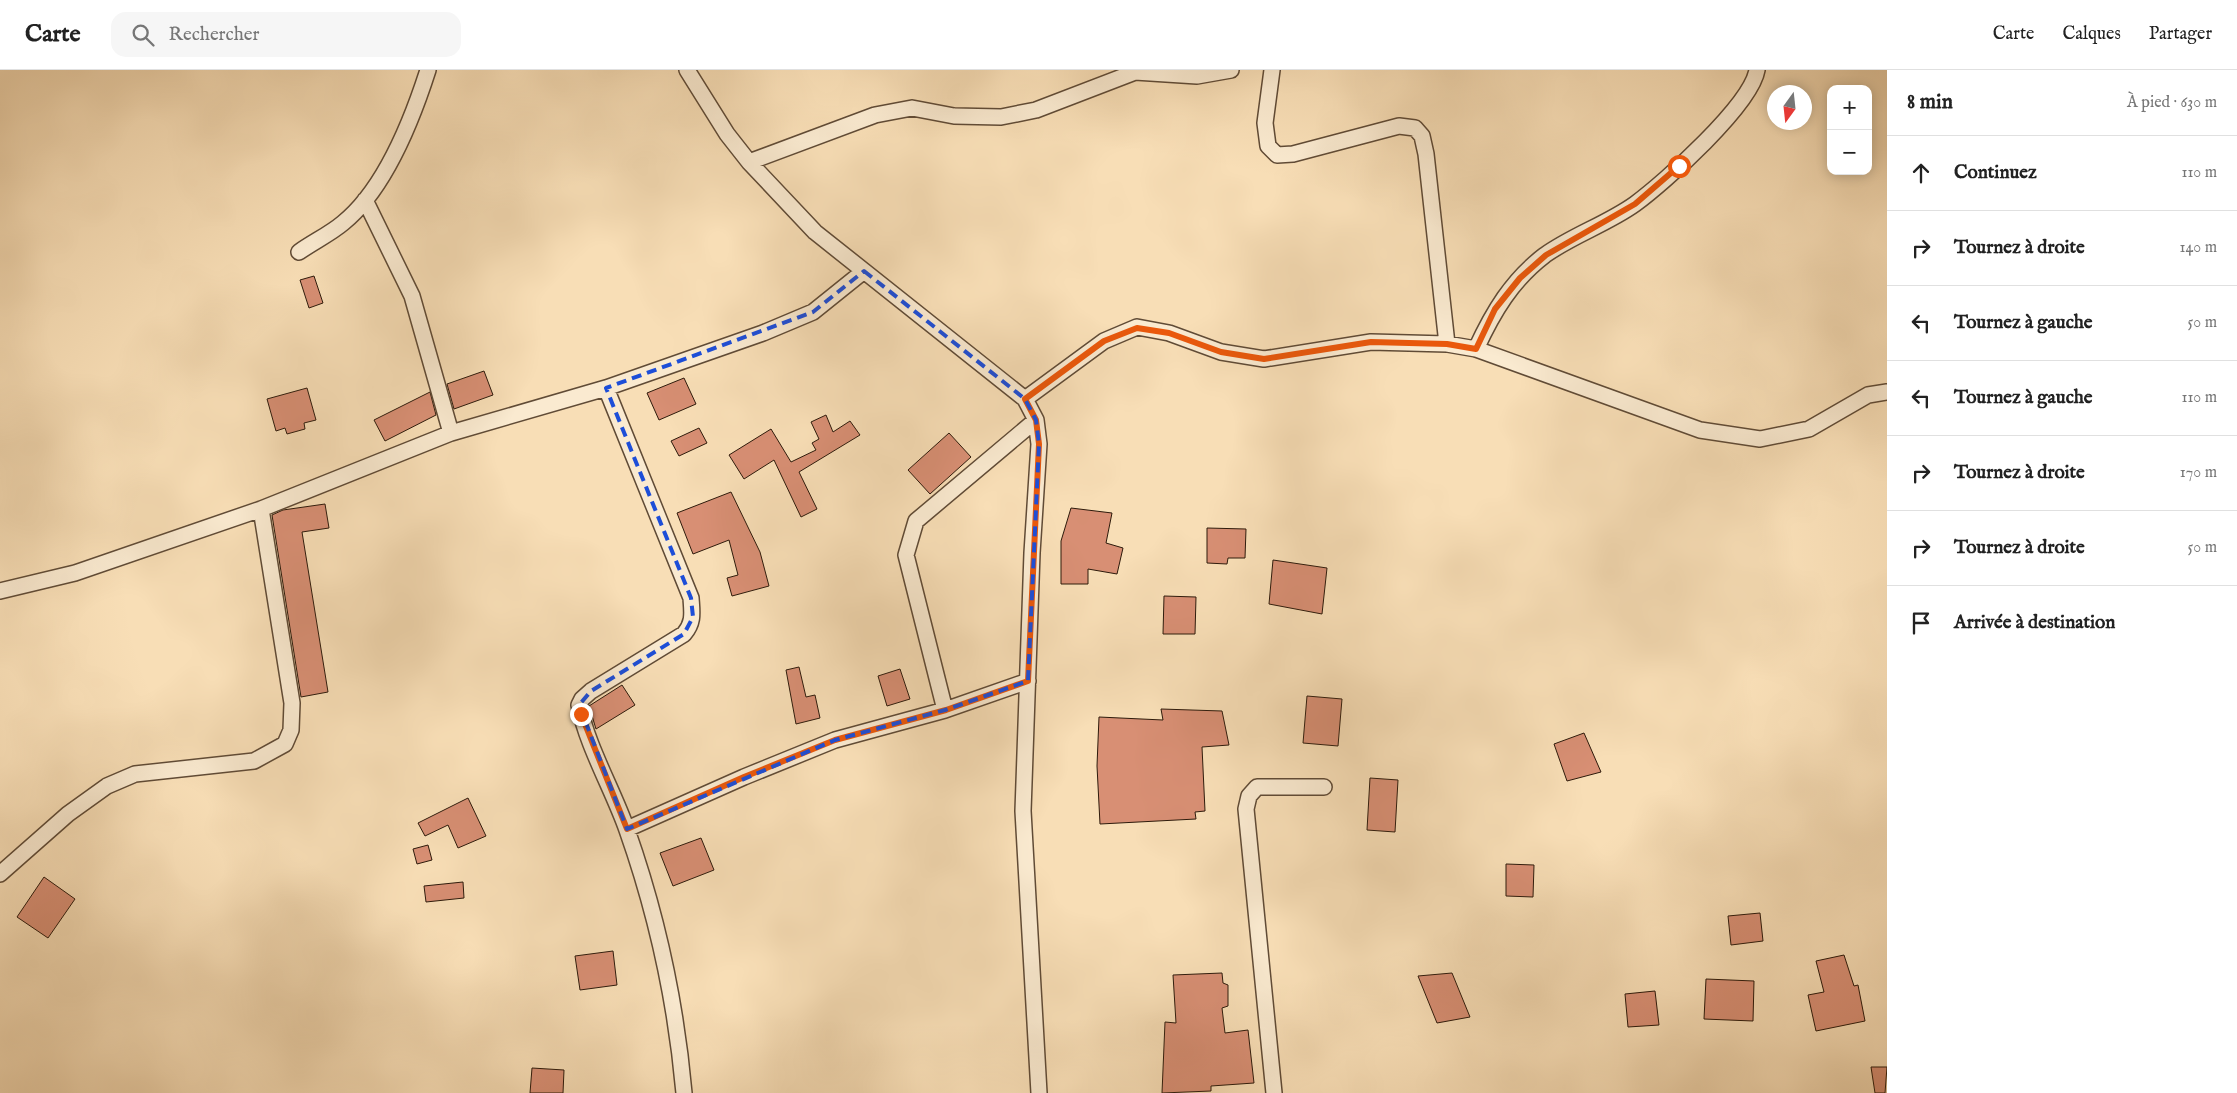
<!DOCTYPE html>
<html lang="fr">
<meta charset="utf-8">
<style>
:root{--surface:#fff;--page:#f6f6f6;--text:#222;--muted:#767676;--line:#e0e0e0}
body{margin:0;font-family:"IM FELL English",serif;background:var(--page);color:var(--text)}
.controls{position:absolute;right:15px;top:15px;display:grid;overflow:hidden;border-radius:10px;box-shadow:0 2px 12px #0003}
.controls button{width:45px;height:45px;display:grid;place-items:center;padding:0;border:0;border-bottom:1px solid var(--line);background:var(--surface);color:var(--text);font:25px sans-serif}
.compass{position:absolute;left:1767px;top:15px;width:45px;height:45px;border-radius:50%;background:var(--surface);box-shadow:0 2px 12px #0003;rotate:195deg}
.stop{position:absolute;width:15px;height:15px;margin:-11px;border:4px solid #ea580c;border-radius:50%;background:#fff}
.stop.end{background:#ea580c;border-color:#fff;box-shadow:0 1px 5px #0008}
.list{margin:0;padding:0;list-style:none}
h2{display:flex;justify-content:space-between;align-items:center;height:65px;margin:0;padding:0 20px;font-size:21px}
h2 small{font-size:16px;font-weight:400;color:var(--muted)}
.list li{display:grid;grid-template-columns:32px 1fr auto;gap:15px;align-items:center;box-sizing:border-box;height:75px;padding:0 20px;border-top:1px solid var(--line)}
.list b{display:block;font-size:19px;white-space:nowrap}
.list em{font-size:16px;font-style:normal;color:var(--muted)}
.icon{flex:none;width:28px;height:28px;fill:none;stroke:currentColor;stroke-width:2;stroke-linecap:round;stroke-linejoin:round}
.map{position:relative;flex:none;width:1887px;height:1023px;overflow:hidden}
header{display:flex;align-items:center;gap:30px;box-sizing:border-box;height:70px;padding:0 25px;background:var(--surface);border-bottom:1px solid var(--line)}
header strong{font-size:24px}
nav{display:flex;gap:28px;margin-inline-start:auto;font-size:18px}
.search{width:350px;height:45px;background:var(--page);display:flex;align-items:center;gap:12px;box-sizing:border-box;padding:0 18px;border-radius:15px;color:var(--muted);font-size:19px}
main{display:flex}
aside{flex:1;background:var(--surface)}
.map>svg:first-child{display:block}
.building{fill:#d88f74;stroke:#2d1a0b}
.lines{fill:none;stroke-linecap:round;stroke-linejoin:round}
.minor-casing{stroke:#604b36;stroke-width:18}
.minor{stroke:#faead0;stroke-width:15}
.route{stroke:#ea580c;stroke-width:6}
.marked{fill:none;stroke:#1d4ed8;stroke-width:4;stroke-dasharray:10 6;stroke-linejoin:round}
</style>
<header>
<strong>Carte</strong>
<div class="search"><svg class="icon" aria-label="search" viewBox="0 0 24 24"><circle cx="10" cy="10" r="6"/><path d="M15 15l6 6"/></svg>Rechercher</div>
<nav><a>Carte</a><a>Calques</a><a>Partager</a></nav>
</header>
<main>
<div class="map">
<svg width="1887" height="1023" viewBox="0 0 1887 1023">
<rect width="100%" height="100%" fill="#f8deb6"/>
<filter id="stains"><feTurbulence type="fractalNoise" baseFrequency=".004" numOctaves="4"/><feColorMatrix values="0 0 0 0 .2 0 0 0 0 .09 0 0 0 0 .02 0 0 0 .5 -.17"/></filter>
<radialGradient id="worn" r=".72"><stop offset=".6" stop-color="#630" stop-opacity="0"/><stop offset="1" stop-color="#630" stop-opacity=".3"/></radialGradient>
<path class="building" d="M314 206 323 233 309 238 300 210Z
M484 301 493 325 454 339 447 314Z
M684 308 696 334 659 350 647 323Z
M307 318 316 350 304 353 305 359 287 364 285 358 276 361 267 329Z
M430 322 436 345 385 371 374 350Z
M826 345 833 362 850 351 860 365 799 402 817 439 801 447 774 390 744 409 729 385 771 359 791 392 816 380 812 373 819 369 811 352Z
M699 358 707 373 679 386 671 371Z
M949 363 971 387 930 424 908 400Z
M731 422 760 482 769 516 732 526 727 508 738 505 729 470 693 484 677 443Z
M325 434 329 458 302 462 328 622 301 627 272 445 283 440Z
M1071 438 1112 443 1106 473 1123 478 1117 504 1088 499V514H1061V471Z
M1207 458 1246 459 1245 488H1228L1227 494 1207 493Z
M1273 490 1327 498 1322 544 1269 534Z
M1164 526 1196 527 1195 564H1163Z
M799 597 806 627 815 625 820 648 796 654 786 600Z
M900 599 910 629 887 636 878 606Z
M622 615 635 635 596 659 589 636Z
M1307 626 1342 629 1338 676 1303 673Z
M1161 639 1222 641 1229 675 1202 677 1205 741 1195 742 1196 749 1100 754 1097 696 1099 647 1163 650Z
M1584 663 1601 702 1567 711 1554 674Z
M1370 708 1398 710 1395 762 1367 760Z
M468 728 486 766 458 778 448 755 425 766 418 753Z
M701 768 714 800 673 816 660 783Z
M428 775 432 790 417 794 413 779Z
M1506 794 1534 795 1533 827 1506 826Z
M44 807 75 829 48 868 17 847Z
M463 812 464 828 426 832 424 816Z
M1760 843 1763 871 1731 875 1728 846Z
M613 881 617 915 580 920 575 886Z
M1844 885 1854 916 1858 915 1865 951 1816 961 1808 925 1824 922 1816 891Z
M1222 903 1223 913 1228 915V936L1222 938 1225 963 1248 960 1254 1013 1211 1016V1021L1162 1023 1165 952 1176 953 1173 905Z
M1452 903 1470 947 1437 953 1418 906Z
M1706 909 1754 911 1753 951 1704 949Z
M1655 921 1659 955 1628 957 1625 924Z
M1871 997H1887L1885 1023H1875Z
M532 998 564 1000 563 1023H530Z"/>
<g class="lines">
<g class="minor-casing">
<path id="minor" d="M687 0 727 64 749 92 815 162 1025 329 1036 350 1039 374 1032 483 1023 741 1039 1023
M1272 0 1265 53 1268 76 1277 85 1293 84 1399 56 1415 58 1422 66 1426 84 1447 274
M749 92 875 45 912 38 954 46 1001 47 1036 40 1135 2 1197 6 1231 0
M365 130 412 226 451 363
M299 182C313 172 330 164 343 153 385 119 412 50 428 0
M1476 279C1493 242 1512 210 1545 185 1573 165 1607 154 1635 134 1665 112 1751 35 1757 0
M606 318 691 528C692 543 694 552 684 564L591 621 582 629 579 635C587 676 613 720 627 760 657 845 676 933 684 1023
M1025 329 1104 271 1137 257 1169 263 1221 282 1264 289 1371 272 1447 274 1476 279 1700 360 1760 369 1809 359 1868 325 1887 322
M0 521 75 503 261 439 451 363 606 318 763 263 813 242 864 201
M945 640 906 485 916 451 1036 350
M627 759 744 707 835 670 945 640 1028 611
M0 804 68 744 107 716 135 704 254 691 285 674 291 660 292 633 261 439
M1274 1023 1246 739 1249 726 1257 717H1324"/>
</g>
<use href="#minor" class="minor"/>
</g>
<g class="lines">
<path class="route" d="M581 644 627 759 744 707 835 670 946 640 1028 611 1039 374 1036 350 1025 329 1104 271 1137 258 1169 263 1221 282 1264 289 1371 272 1447 274 1476 279 1495 239 1520 208 1546 185 1635 134 1679 96"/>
</g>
<path class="marked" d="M864 201 1025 329 1036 350 1039 374 1028 611 945 640 835 670 627 759 579 635 591 621 684 564 693 547 691 528 606 318 813 242Z"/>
<rect width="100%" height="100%" filter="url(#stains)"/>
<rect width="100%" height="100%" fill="url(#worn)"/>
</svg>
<div class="controls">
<button>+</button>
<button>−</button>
</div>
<svg class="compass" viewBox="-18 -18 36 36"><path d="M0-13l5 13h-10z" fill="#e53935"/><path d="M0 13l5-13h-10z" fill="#767676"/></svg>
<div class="stop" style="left:1679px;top:96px"></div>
<div class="stop end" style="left:581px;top:644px"></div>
</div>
<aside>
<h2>8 min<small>À pied · 630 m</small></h2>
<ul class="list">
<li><svg class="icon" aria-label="ahead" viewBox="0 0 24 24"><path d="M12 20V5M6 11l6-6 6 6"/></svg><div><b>Continuez</b></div><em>110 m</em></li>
<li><svg class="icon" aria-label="right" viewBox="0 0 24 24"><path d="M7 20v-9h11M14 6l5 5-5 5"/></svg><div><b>Tournez à droite</b></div><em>140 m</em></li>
<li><svg class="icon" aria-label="left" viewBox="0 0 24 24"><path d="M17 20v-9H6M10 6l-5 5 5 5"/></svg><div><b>Tournez à gauche</b></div><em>50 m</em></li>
<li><svg class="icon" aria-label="left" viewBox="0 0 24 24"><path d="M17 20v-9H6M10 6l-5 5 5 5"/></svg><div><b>Tournez à gauche</b></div><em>110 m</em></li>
<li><svg class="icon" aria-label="right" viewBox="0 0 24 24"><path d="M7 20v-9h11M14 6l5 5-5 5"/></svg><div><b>Tournez à droite</b></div><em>170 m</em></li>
<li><svg class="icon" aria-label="right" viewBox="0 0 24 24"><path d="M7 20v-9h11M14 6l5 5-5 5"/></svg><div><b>Tournez à droite</b></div><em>50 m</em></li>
<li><svg class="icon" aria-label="arrive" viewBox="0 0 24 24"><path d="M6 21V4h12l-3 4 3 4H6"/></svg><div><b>Arrivée à destination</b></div></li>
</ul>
</aside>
</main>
